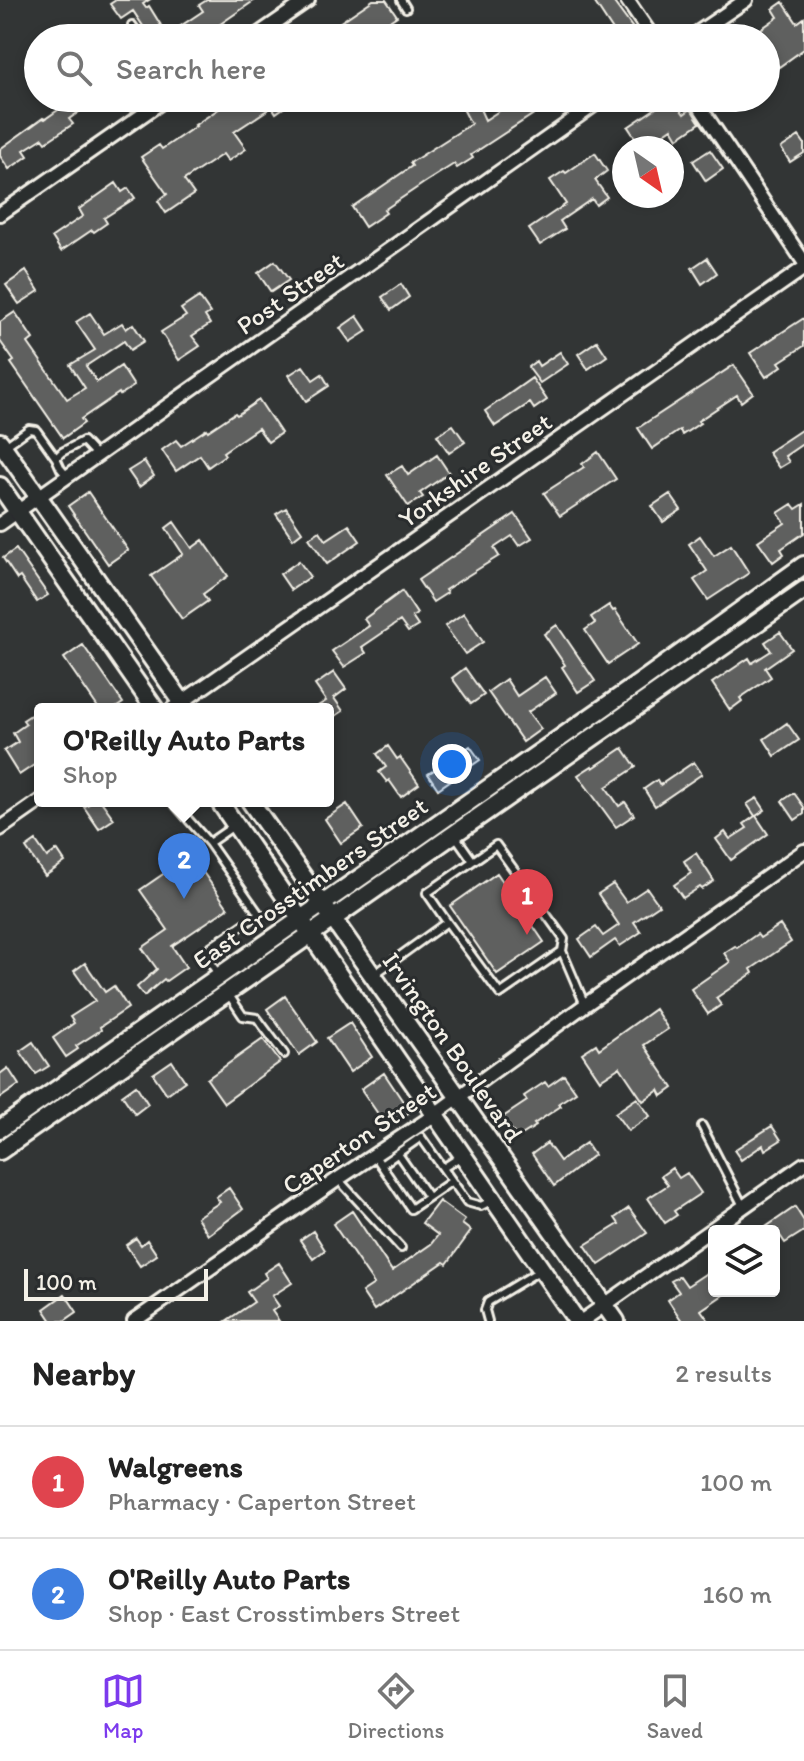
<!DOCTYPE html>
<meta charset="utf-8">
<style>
:root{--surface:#fff;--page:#f2f2f2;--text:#222;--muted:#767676;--line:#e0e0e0;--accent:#7c3aed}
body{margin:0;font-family:Itim,sans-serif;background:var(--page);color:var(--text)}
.controls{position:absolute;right:24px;bottom:24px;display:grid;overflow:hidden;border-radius:8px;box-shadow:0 4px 12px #0003}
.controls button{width:72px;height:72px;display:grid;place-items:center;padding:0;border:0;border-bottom:2px solid var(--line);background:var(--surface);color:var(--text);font:40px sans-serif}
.compass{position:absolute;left:612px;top:136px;width:72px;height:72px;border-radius:50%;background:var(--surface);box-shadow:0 4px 12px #0003;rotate:146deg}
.scale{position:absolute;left:24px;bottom:20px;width:184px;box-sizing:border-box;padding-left:8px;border:4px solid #f4f1e8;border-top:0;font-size:22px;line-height:28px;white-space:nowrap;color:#f4f1e8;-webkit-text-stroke:6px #2a2d2e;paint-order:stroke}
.you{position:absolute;left:452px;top:764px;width:28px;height:28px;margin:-20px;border:6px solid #fff;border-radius:50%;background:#1a73e8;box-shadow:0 0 0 12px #1a73e833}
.badge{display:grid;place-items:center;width:52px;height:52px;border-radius:50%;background:var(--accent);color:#fff;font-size:26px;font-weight:700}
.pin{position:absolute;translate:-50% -66px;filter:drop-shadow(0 2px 4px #0008)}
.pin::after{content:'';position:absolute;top:42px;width:28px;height:24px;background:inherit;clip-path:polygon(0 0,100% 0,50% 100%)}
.popup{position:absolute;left:34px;top:703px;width:300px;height:104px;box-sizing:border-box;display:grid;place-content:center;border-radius:8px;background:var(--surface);filter:drop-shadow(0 2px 6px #0005);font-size:26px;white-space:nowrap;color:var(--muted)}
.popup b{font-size:30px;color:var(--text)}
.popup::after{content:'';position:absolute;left:50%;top:100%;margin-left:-16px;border:16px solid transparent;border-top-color:var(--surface)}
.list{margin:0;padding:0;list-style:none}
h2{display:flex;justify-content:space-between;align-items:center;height:104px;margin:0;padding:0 32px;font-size:34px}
h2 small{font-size:26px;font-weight:400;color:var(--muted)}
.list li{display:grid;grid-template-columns:52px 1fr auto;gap:24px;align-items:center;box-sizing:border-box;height:112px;padding:0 32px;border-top:2px solid var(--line)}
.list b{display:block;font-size:30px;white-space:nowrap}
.list p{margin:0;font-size:26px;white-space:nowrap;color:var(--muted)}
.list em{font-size:26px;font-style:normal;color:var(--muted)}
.icon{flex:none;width:44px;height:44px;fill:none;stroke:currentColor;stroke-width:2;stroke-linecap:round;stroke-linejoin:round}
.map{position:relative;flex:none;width:804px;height:1321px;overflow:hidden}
.search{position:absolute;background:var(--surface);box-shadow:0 4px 12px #0003;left:24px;right:24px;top:24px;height:88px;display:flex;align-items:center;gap:20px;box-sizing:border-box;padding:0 28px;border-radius:44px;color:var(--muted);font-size:30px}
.sheet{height:328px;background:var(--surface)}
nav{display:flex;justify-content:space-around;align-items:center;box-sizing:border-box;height:112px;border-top:2px solid var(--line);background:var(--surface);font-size:22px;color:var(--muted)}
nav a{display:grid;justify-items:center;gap:4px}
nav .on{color:var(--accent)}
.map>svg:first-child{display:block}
.building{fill:#5f605f;stroke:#f4f1e8;stroke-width:2}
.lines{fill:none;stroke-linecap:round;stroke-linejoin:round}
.service-casing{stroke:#f4f1e8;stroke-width:12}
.minor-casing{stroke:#f4f1e8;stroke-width:18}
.secondary-casing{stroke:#f4f1e8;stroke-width:22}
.service{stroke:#2a2d2e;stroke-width:6}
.minor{stroke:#2a2d2e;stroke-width:12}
.secondary{stroke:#2a2d2e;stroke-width:16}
.labels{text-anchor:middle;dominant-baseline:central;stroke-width:6;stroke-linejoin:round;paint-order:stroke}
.street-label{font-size:26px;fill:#f4f1e8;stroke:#2a2d2e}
</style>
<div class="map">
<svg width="804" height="1321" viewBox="0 0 804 1321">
<rect width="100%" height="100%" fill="#323535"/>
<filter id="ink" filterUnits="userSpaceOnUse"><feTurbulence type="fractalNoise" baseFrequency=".0125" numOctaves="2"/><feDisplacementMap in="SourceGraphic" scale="16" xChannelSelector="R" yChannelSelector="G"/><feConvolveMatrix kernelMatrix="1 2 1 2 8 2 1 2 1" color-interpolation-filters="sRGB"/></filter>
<g filter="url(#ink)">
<path class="building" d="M116 0H149L143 4 146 8 149 6 167 35 203 11 199 5 207 0H255L200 38H151L133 11 121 19 110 4Z
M373 0H386L397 16 385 24 394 38H350L339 23Z
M593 0H612L640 38H618Z
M783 2 797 23 804 18V49L779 67 766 49V38H748L778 17 773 9Z
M65 98H110L92 110 89 105 69 119 73 124 46 142 43 138 24 150 28 156 9 169 0 156V149L43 118 45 119 68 103Z
M231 98H285L289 104 276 113 272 107 234 132 246 149 228 161 223 154 184 180 194 194 166 213 158 201 167 194 141 157 159 145 162 149 196 126 195 125 223 106 222 105Z
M461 98H475L485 120 505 107 499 98H545L549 104 471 155 473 158 457 168 454 164 424 183 384 210 386 213 365 227 352 207 412 166 410 163 471 124 460 103 463 101Z
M664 98H672L684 114 691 109 700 123 678 138 672 128 642 148 628 127 656 108 654 105Z
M799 136 804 143V153L790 162 781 148Z
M710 150 723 169 706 181 693 161Z
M595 153 607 171 595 180 607 197 596 205 592 199 560 221 565 229 540 245 529 229 566 204 550 180 564 171 566 173Z
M116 183 122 192 128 188 135 198 104 218 107 223 94 232 92 230 61 251 52 237 83 216 79 209Z
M707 258 717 273 702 284 692 268Z
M275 261 289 280 271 292 258 273Z
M26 271 39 291 19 304 6 285Z
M401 284 409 297 391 310 382 297Z
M199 297 210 313 205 316 210 324 192 336 200 346 179 360 161 332 186 316 181 309Z
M15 312 33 339 28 343 67 399 85 388 70 365 95 350 76 322 90 313 104 334 122 323 126 329 133 324 144 341 130 350 124 341 86 366 97 382 121 366 134 386 120 395 119 393 81 419 84 423 63 438 11 363 14 361 0 341V322Z
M357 316 367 331 350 342 340 328Z
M804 318V346L779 362 782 366 766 377 750 353Z
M597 341 607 356 588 369 578 354Z
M560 352 568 364 540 383 528 367 536 361 539 366Z
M734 365 753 393 741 402 737 395 698 421 700 423 682 435 680 430 652 449 638 428Z
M303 366 313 380 322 374 329 386 306 401 289 375Z
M532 378 547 400 534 409 530 403 495 426 485 411Z
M259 400 281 433 268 442 258 428 223 452 225 455 208 467 200 455 176 471 162 450 176 440 181 446 207 429 208 431 235 413 237 415Z
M453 425 465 442 449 453 437 435Z
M804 428V443L785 456 789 462 779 468 768 452Z
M598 452 616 479 560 516 544 493 584 467 582 464Z
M437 455 449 473 420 493 423 497 408 506 387 475 402 466 408 475Z
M144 461 154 476 139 487 128 471Z
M88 492 128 550 108 564 68 506Z
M670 494 681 510 663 522 652 506Z
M792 504 796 509 804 504V533L781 549 784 554 773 562 758 541 785 523 778 513Z
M286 508 302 532 293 539 276 514Z
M515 514 532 538 519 546 512 536 494 548 499 556 445 590 447 593 433 602 418 580Z
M174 522 192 548 203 540 228 576 203 594 208 601 182 619 151 576 183 554 166 528Z
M349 525 360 541 327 564 309 538 320 531 326 540Z
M700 536 714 556 731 545 749 573 708 600 694 580 707 571 689 544Z
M16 549 48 595 37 602 20 577 17 579 3 558Z
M299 561 310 577 291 590 280 574Z
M402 591 417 614 412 617 418 626 408 632 400 621 362 647 366 653 344 667 332 651 369 626 364 619Z
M609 605 613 611 615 610 638 644 608 664 585 630 595 623 591 617Z
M464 613 483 642 465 654 445 626Z
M557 625 595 681 578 692 562 667 565 665 544 634Z
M780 632 792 649 765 668 771 677 740 698 742 701 730 710 712 683 749 658 752 663 771 651 765 642Z
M83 645 123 703 114 709H99L64 658Z
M465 668 484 695 471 704 452 678Z
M334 672 346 689 334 698 343 711 328 721V709H313L326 701 315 685Z
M545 677 556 693 528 712 541 729 523 742 488 692 506 679 517 696Z
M40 709V761L19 775 4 751 18 742 13 733 26 724 23 720Z
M787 723 799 740 775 756 764 739Z
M388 746 397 759 400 757 419 784 401 797 389 780 387 782 379 772 386 767 377 754Z
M470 746 480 760 438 789 428 774Z
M623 748 636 767 606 787 619 806 625 802 634 815 616 827 578 775 592 766 593 768Z
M694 762 702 774 655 806 644 789 657 780 660 785Z
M794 793 804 807V814L795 820 782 801Z
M757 798 765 810 756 816 768 834 731 860 716 839 725 832 730 839 747 828 744 824 755 816 747 804Z
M94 801H101L114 819 99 829 84 807Z
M347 804 363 828 341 843 325 819Z
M36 841 47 857 57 850 65 862 45 876 26 848Z
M696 853 714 881 702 889 700 887 683 898 674 885 691 873 684 861Z
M191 855 228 908 172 946 186 967 166 981 164 979 144 996 137 987 157 969 142 948 168 930 140 890Z
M497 873 544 942 497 974 450 906Z
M613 884 626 902 647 888 659 905 634 922 641 932 620 946 615 940 591 957 579 939 596 927 603 936 619 925 598 894Z
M780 925 791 942 751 969 753 973 716 998 721 1005 708 1014 691 989 730 962 724 953 735 946 737 948 757 934 760 938Z
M85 963 105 992 114 986 128 1008 100 1027 101 1030 76 1046 78 1049 66 1057 53 1038 74 1023 70 1017 95 1001 74 971Z
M285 996 317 1042 299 1055 267 1009Z
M655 1009 668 1029 644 1045 673 1088 662 1096 659 1090 643 1101 620 1067 600 1080 582 1053 596 1044 599 1049Z
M350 1023 372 1057 350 1072 327 1038Z
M263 1039 280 1062 224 1103 207 1079Z
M33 1042 49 1066 36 1074 20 1051Z
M172 1061 185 1081 167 1094 153 1074Z
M8 1068 19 1085 0 1098V1074Z
M384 1073 410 1112 387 1127 361 1089Z
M564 1075 576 1092 559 1103 561 1106 534 1124 536 1126 517 1138 503 1117 527 1101 524 1096 545 1082 548 1086Z
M136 1085 148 1104 135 1114 122 1095Z
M637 1098 650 1116 628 1131 615 1113Z
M772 1126 781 1140 765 1150 763 1145 741 1160 734 1150Z
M547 1143 560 1161 586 1143 594 1155 554 1186 532 1154Z
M672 1168 679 1178 687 1173 701 1193 674 1211 677 1215 665 1223 648 1198 668 1185 661 1176Z
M229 1188 243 1209 208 1235 197 1217 220 1202 216 1197Z
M439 1201 465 1220 462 1224 471 1231 447 1264 444 1262 374 1310 362 1292 374 1284 333 1224 352 1211 392 1271 431 1244 438 1235 422 1223Z
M795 1207 804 1221V1231L785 1243 777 1231H760Z
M629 1208 647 1233 599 1265 585 1245 619 1224 615 1218Z
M313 1231 325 1250 313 1259 300 1240Z
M136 1238 141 1245 147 1240 157 1255 140 1266 126 1245Z
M279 1263 292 1283 272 1296 279 1306 272 1311 279 1321H226L254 1302 247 1292 267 1278 264 1273Z
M714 1268V1291H729L701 1310 709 1321H682L668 1300 679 1292 671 1281 680 1276 687 1286Z
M65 1294 77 1312 64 1321H52L44 1309Z"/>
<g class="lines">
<g class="service-casing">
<path id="service" d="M401 0 406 8
M132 25 141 38
M4 447 29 429 36 430 56 458
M68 477 61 469 56 458 62 452 83 441 97 456
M172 801 209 843 259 914 203 952 218 974
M209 843 232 827
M473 861 496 845 564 939 562 951
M447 922 427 893 473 861 456 837
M375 974 447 922 500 994 562 951 585 1005
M229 995 243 1016 257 1018 284 1054
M702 1126 743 1206
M398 1154 428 1197
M375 1156 411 1209 452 1181 467 1202 481 1206 491 1201
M381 1165 421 1137 452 1181
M443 1168 460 1157
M338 1179 401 1248
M488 1321 485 1310 488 1302 539 1271"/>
</g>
<g class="minor-casing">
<path id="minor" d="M627 0 653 38
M253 38 308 0
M690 38 746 0
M694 98 804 262
M0 214 167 98
M0 524 604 98
M172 709 804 268
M0 829 40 801
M134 1321 338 1179 424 1122 585 1005 804 851
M582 1321 804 1164"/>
</g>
<g class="secondary-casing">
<path id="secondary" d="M0 442 187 709
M0 486 155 709
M219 801 577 1321
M250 801 616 1321
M0 1129 642 681 804 565
M0 1151 804 590"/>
</g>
<use href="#service" class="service"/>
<use href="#minor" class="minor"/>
<use href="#secondary" class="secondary"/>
</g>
</g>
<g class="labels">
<g class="street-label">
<text transform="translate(290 293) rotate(-35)">Post Street</text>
<text transform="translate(475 470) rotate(-35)">Yorkshire Street</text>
<text transform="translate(310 883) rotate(-35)">East Crosstimbers Street</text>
<text transform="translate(453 1047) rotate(55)">Irvington Boulevard</text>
<text transform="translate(359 1138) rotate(-34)">Caperton Street</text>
</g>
</g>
</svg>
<div class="controls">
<button><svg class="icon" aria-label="layers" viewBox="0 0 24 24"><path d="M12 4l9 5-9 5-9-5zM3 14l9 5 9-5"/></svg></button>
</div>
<svg class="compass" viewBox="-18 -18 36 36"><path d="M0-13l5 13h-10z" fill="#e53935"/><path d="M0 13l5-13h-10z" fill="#767676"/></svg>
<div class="scale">100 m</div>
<div class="you"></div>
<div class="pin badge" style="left:527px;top:935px;background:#e0444e">1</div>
<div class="pin badge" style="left:184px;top:899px;background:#3f7fe0">2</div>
<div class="popup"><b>O'Reilly Auto Parts</b>Shop</div>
<div class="search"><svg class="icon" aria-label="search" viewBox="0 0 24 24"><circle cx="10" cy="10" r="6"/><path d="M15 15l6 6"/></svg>Search here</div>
</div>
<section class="sheet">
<h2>Nearby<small>2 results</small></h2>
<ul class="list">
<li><span class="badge" style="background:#e0444e">1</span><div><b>Walgreens</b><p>Pharmacy · Caperton Street</p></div><em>100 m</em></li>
<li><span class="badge" style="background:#3f7fe0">2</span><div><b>O'Reilly Auto Parts</b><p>Shop · East Crosstimbers Street</p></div><em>160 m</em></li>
</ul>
</section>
<nav>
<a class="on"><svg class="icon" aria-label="map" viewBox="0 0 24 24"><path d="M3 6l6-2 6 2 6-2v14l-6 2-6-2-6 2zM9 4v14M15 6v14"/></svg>Map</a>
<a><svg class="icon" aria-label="directions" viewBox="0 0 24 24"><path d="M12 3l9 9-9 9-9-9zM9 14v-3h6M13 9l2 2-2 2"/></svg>Directions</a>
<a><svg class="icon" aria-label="saved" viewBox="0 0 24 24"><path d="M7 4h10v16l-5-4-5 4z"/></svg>Saved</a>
</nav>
